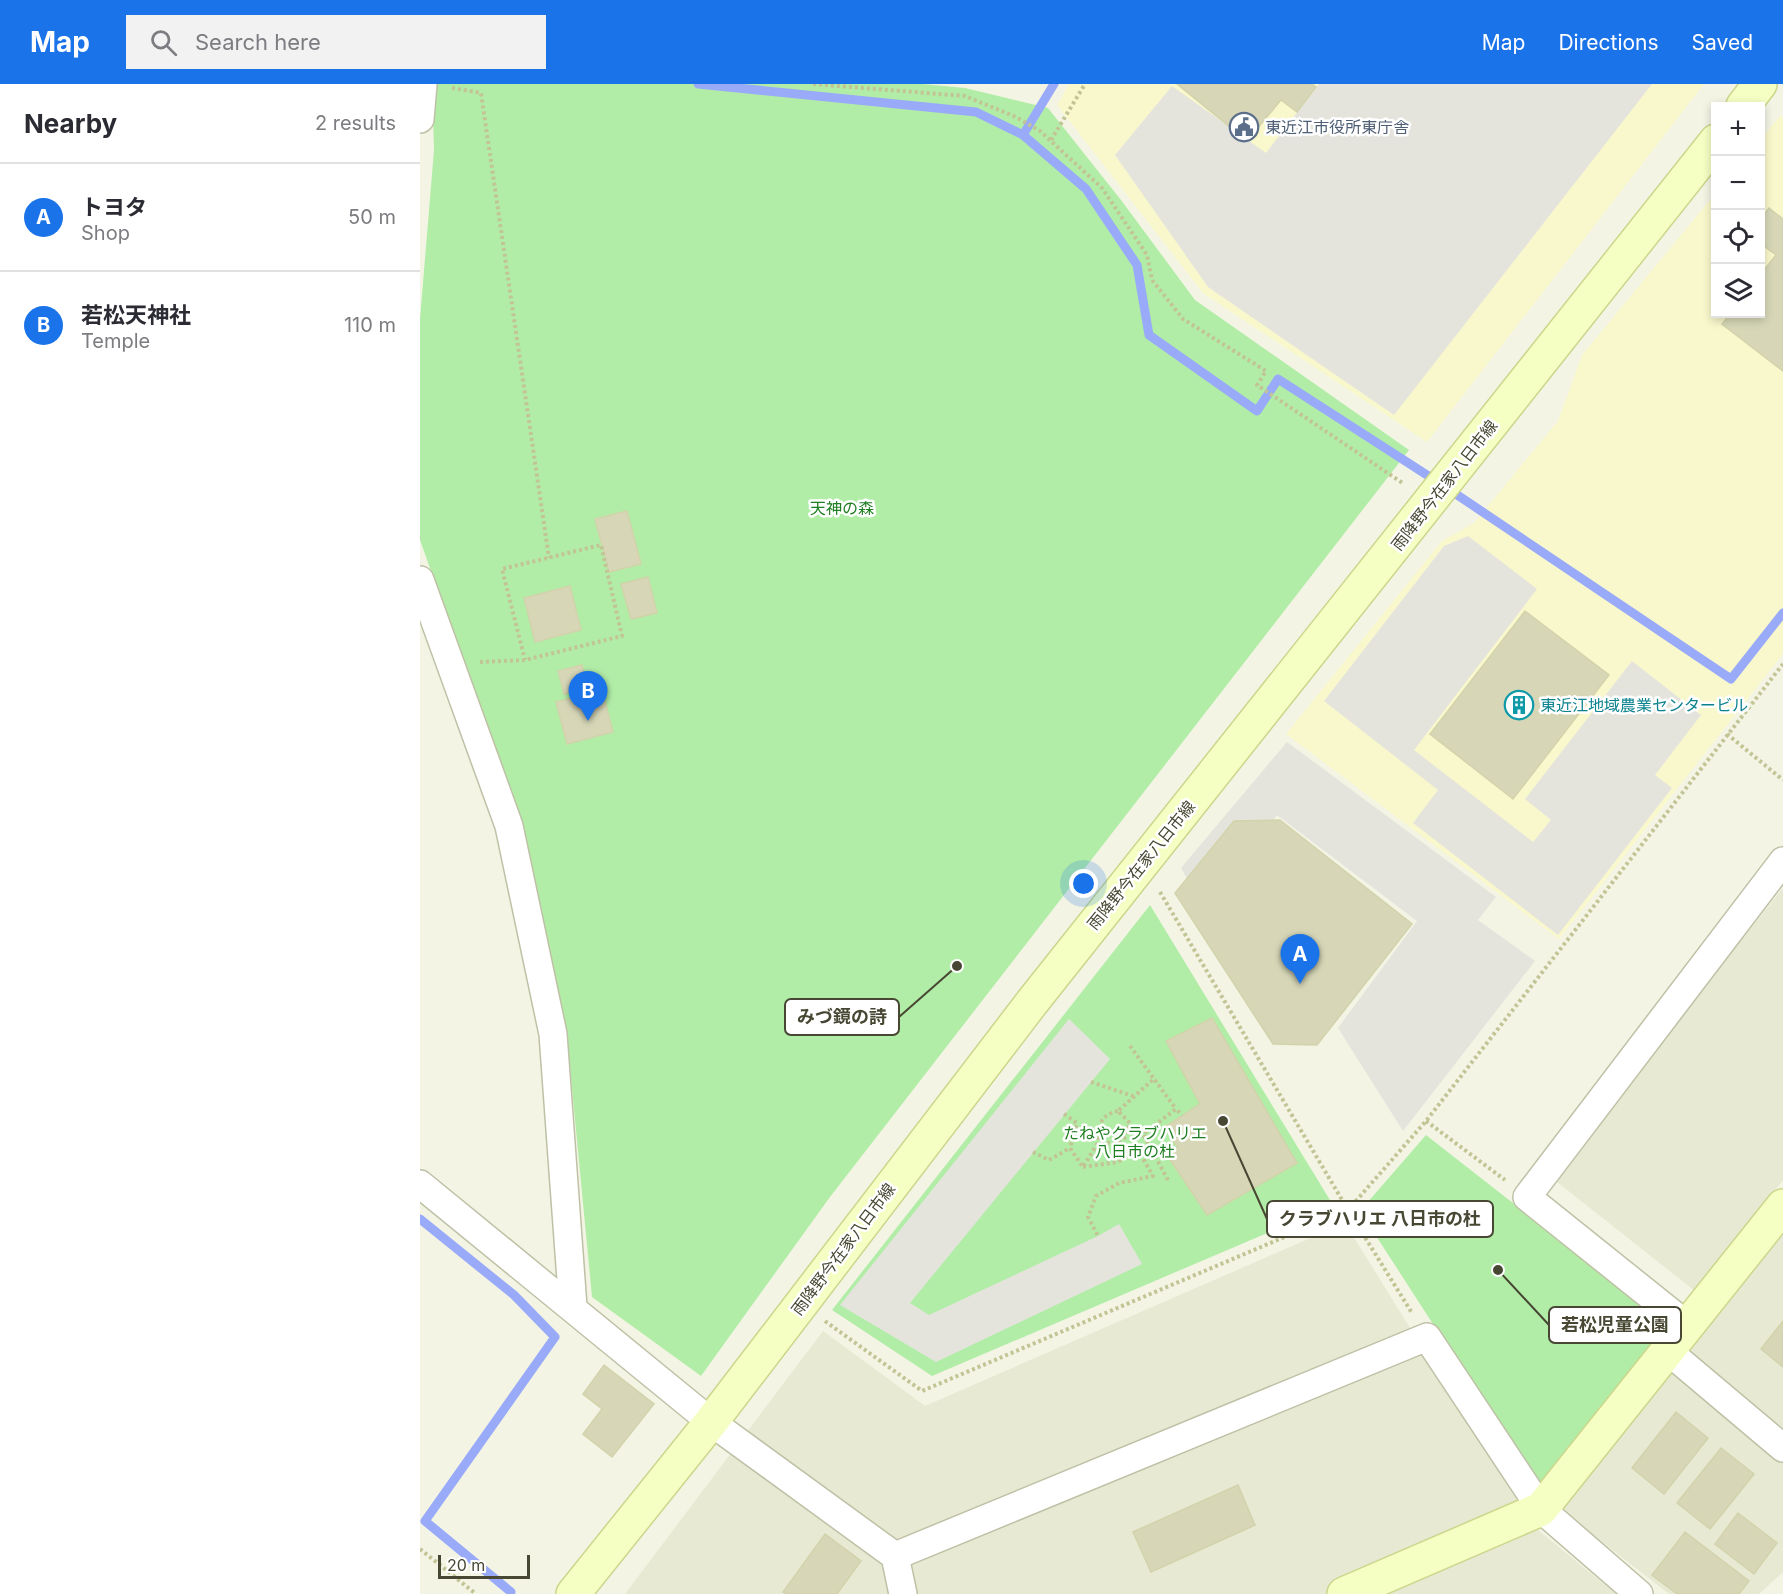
<!DOCTYPE html>
<meta charset="utf-8">
<style>
:root{--surface:#fff;--page:#f2f2f3;--text:#2b2b33;--muted:#7c7c81;--line:#e1e1e2;--accent:#1a73e8}
body{margin:0;font-family:Inter,"Noto Sans JP",sans-serif;background:var(--page);color:var(--text)}
.controls{position:absolute;right:18px;top:18px;display:grid;overflow:hidden;border-radius:0px;box-shadow:0 3px 9px #0003}
.controls button{width:54px;height:54px;display:grid;place-items:center;padding:0;border:0;border-bottom:2px solid var(--line);background:var(--surface);color:var(--text);font:30px sans-serif}
.scale{position:absolute;left:18px;bottom:15px;width:92px;box-sizing:border-box;padding-left:6px;border:3px solid #474733;border-top:0;font-size:16px;line-height:21px;white-space:nowrap;color:#474733;-webkit-text-stroke:4px #fff;paint-order:stroke}
.you{position:absolute;left:664px;top:800px;width:21px;height:21px;margin:-15px;border:4px solid #fff;border-radius:50%;background:#1a73e8;box-shadow:0 0 0 9px #1a73e833}
.badge{display:grid;place-items:center;width:39px;height:39px;border-radius:50%;background:var(--accent);color:#fff;font-size:20px;font-weight:700}
.pin{position:absolute;translate:-50% -50px;filter:drop-shadow(0 2px 3px #0008)}
.pin::after{content:'';position:absolute;top:32px;width:21px;height:18px;background:inherit;clip-path:polygon(0 0,100% 0,50% 100%)}
.list{margin:0;padding:0;list-style:none}
h2{display:flex;justify-content:space-between;align-items:center;height:78px;margin:0;padding:0 24px;font-size:26px}
h2 small{font-size:20px;font-weight:400;color:var(--muted)}
.list li{display:grid;grid-template-columns:39px 1fr auto;gap:18px;align-items:center;box-sizing:border-box;height:108px;padding:0 24px;border-top:2px solid var(--line)}
.list b{display:block;font-size:22px;white-space:nowrap}
.list p{margin:0;font-size:20px;white-space:nowrap;color:var(--muted)}
.list em{font-size:20px;font-style:normal;color:var(--muted)}
.icon{flex:none;width:33px;height:33px;fill:none;stroke:currentColor;stroke-width:2;stroke-linecap:round;stroke-linejoin:round}
.map{position:relative;flex:none;width:1363px;height:1510px;overflow:hidden}
header{display:flex;align-items:center;gap:36px;box-sizing:border-box;height:84px;padding:0 30px;background:var(--accent);color:#fff}
header strong{font-size:28px}
nav{display:flex;gap:33px;margin-inline-start:auto;font-size:21px}
.search{width:420px;height:54px;background:var(--page);display:flex;align-items:center;gap:15px;box-sizing:border-box;padding:0 21px;border-radius:0px;color:var(--muted);font-size:22px}
main{display:flex}
aside{flex:1;background:var(--surface)}
.map>svg:first-child{display:block}
.residential{fill:#e7e9d2}
.commercial{fill:#f9f8cc}
.green{fill:#b2eda8}
.parking{fill:#e4e4dd}
.lines{fill:none;stroke-linecap:round;stroke-linejoin:round}
.stream{stroke:#99abf8;stroke-width:9}
.building{fill:#d7d7b8;stroke:#d2d3ab;stroke-width:1.5}
.street-casing{stroke:#bfc1a6;stroke-width:30}
.secondary-casing{stroke:#ccd68c;stroke-width:36}
.path{stroke:#c2c495;stroke-width:4;stroke-dasharray:3 3;stroke-linecap:butt}
.street{stroke:#fff;stroke-width:27}
.secondary{stroke:#f5ffc3;stroke-width:33}
.labels{text-anchor:middle;dominant-baseline:central;stroke-width:5;stroke-linejoin:round;paint-order:stroke}
.service-label{font-size:16px;fill:#4e5e75;stroke:#fff;text-anchor:start}
.street-label{font-size:16px;fill:#474733;stroke:#fff}
.park-label{font-size:16px;fill:#207f22;stroke:#fff}
.culture-label{font-size:16px;fill:#0d838f;stroke:#fff;text-anchor:start}
.leader{fill:none;stroke:#474733;stroke-width:2}
.callout-dot{fill:#474733;stroke:#fff;stroke-width:2}
.callout{fill:#fff;stroke:#474733;stroke-width:2}
.callout-label{font-size:18px;text-anchor:middle;font-weight:bold;fill:#474733}
</style>
<header>
<strong>Map</strong>
<div class="search"><svg class="icon" aria-label="search" viewBox="0 0 24 24"><circle cx="10" cy="10" r="6"/><path d="M15 15l6 6"/></svg>Search here</div>
<nav><a>Map</a><a>Directions</a><a>Saved</a></nav>
</header>
<main>
<aside>
<h2>Nearby<small>2 results</small></h2>
<ul class="list">
<li><span class="badge">A</span><div><b>トヨタ</b><p>Shop</p></div><em>50 m</em></li>
<li><span class="badge">B</span><div><b>若松天神社</b><p>Temple</p></div><em>110 m</em></li>
</ul>
</aside>
<div class="map">
<svg width="1363" height="1510" viewBox="0 0 1363 1510">
<rect width="100%" height="100%" fill="#f3f4e4"/>
<path class="residential" d="M1363 804V1096L1275 1207 1132 1094Z
M925 1139 1112 1441 1196 1510H205L403 1247 505 1322Z
M1363 1145V1488L1339 1510H1249L1140 1425Z"/>
<path class="commercial" d="M649 0H1284L1007 358 783 209 637 21Z
M1363 32V570L1139 855 866 650 1022 457 1054 439 1138 337 1162 271 1295 110 1296 230H1340L1341 55 1359 33Z"/>
<path class="green" d="M12 0H503L545 4 628 24 701 116 775 216 989 366 410 1113 281 1292 172 1213 146 942 101 740 0 456V235L14 66Z
M730 821 913 1121 512 1292 412 1226Z
M1006 1051 1254 1245 1122 1409 940 1127Z"/>
<path class="parking" d="M899 0H1232L974 331 788 203 695 71 752 2 846 69Z
M1048 452 1117 505 994 666 1113 758 1131 736 1105 715 1212 577 1281 631 1235 691 1252 704 1138 851 993 739 1018 706 904 617 1024 462Z
M867 658 1076 813 1058 836 1115 877 983 1047 918 944 997 837 857 731 784 825 761 784Z
M649 935 690 975 490 1219 509 1231 678 1152 699 1140 722 1180 516 1278 420 1221Z"/>
<g class="lines">
<path class="stream" d="M278 0 556 28 603 51 666 105 717 181 729 251 837 327 858 295 1024 402 1311 595 1363 529
M603 51 634 0
M0 1135 94 1211 135 1253 5 1437 91 1508"/>
</g>
<path class="building" d="M757 0H892L896 3 877 28 861 16 827 57Z
M1349 124 1363 135V287L1302 240 1310 230H1340V191L1356 171 1340 159V136Z
M207 427 221 480 189 488 175 435Z
M228 493 237 529 211 535 201 500Z
M150 502 161 546 115 558 104 514Z
M1105 527 1189 591 1093 715 1010 650Z
M162 581 168 604 144 610 138 587Z
M182 606 193 648 147 660 136 618Z
M860 736 992 840 897 961 853 960 755 809 814 737Z
M792 934 877 1079 787 1131 747 1071 758 1064 745 1043 780 1020 746 957Z
M1363 1237V1283L1341 1265Z
M184 1281 234 1320 192 1373 163 1350 182 1325 163 1310Z
M1256 1328 1288 1354 1244 1410 1212 1384Z
M1301 1364 1334 1390 1290 1445 1257 1419Z
M818 1401 835 1441 731 1488 713 1448Z
M1318 1429 1357 1459 1334 1490 1295 1460Z
M1265 1448 1329 1497 1319 1510H1257L1232 1491Z
M405 1450 441 1477 417 1510H366L363 1508Z"/>
<g class="lines">
<g class="street-casing">
<path id="street" d="M0 35 3 0
M0 496 89 742 133 950 153 1223
M0 1100 291 1338 475 1472 483 1510
M1268 1242 1107 1113 1363 777
M1248 1267 1363 1364
M475 1472 1007 1253 1121 1425 1219 1510"/>
</g>
<g class="secondary-casing">
<path id="secondary" d="M1323 22 1340 0
M153 1510 291 1338 613 917 1296 57
M924 1510 1121 1425 1363 1122"/>
</g>
<path class="path" d="M393 0 545 12 596 33 620 47 682 104 727 171 732 196 763 235 846 287 837 301 984 400
M32 4 61 9 129 474
M631 56 665 0
M60 578 105 576 202 552 181 461 82 485 105 576
M1307 650 1363 696
M740 808 928 1126 992 1229
M710 962 756 1025
M671 998 713 1012
M698 1027C681 1031 678 1040 679 1057L693 1060 706 1053 710 1039 698 1027 735 994
M644 1030 657 1039 650 1064 663 1083 679 1057
M1006 1037 1085 1096
M613 1068 629 1076 650 1064
M663 1083 698 1078 717 1064 733 1092 699 1099 676 1112 668 1133 678 1152
M748 1096 723 1050 756 1025 762 1031
M405 1237 502 1307 928 1126 1006 1037 1363 580
M0 1465 56 1510"/>
<use href="#street" class="street"/>
<use href="#secondary" class="secondary"/>
</g>
<defs>
<g id="civic-ring" transform="scale(1.5)"><circle r="9.5" fill="#fff" stroke="#5c6f8a" stroke-width="1.5"/><path d="M-.6-6.5H3V-4.5H.6V-3L4-1V1h2V6H-6V1h2V-1L-.6-3ZM-1.2 2.5V6h2.4V2.5Z" fill="#5c6f8a"/></g>
<g id="building-ring" transform="scale(1.5)"><circle r="9.5" fill="#fff" stroke="#0f9aa8" stroke-width="1.5"/><path d="M-4-6H4V6H1V3H-1V6H-4ZM-2.5-4.3h1.7v1.8h-1.7ZM.8-4.3h1.7v1.8H.8ZM-2.5-1h1.7V.8h-1.7ZM.8-1h1.7V.8H.8Z" fill="#0f9aa8"/></g>
</defs>
<g fill-rule="evenodd">
<use href="#civic-ring" x="824" y="43"/>
<use href="#building-ring" x="1099" y="621"/>
</g>
<g class="labels">
<g class="service-label">
<text x="845" y="43">東近江市役所東庁舎</text>
</g>
<g class="street-label">
<text transform="translate(1024 401) rotate(-52)">雨降野今在家八日市線</text>
<text transform="translate(721 781) rotate(-51)">雨降野今在家八日市線</text>
<text transform="translate(423 1165) rotate(-53)">雨降野今在家八日市線</text>
</g>
<g class="park-label">
<text x="422" y="424">天神の森</text>
<text x="715" y="1049">たねやクラブハリエ<tspan x="715" dy="18">八日市の杜</tspan></text>
</g>
<g class="culture-label">
<text x="1120" y="621">東近江地域農業センタービル</text>
</g>
</g>
<path class="leader" d="M537 882L479 933M803 1037L847 1135M1078 1186L1129 1241"/>
<g class="callout-dot">
<circle cx="537" cy="882" r="6"/>
<circle cx="803" cy="1037" r="6"/>
<circle cx="1078" cy="1186" r="6"/>
</g>
<g class="callout">
<rect x="365" y="915" width="114" height="36" rx="6"/>
<rect x="847" y="1117" width="226" height="36" rx="6"/>
<rect x="1129" y="1223" width="132" height="36" rx="6"/>
</g>
<g class="callout-label">
<text x="422" y="939">みづ鏡の詩</text>
<text x="960" y="1141">クラブハリエ 八日市の杜</text>
<text x="1195" y="1247">若松児童公園</text>
</g>
</svg>
<div class="controls">
<button>+</button>
<button>−</button>
<button><svg class="icon" aria-label="locate" viewBox="0 0 24 24"><circle cx="12" cy="12" r="6"/><path d="M12 2v4M12 18v4M2 12h4M18 12h4"/></svg></button>
<button><svg class="icon" aria-label="layers" viewBox="0 0 24 24"><path d="M12 4l9 5-9 5-9-5zM3 14l9 5 9-5"/></svg></button>
</div>
<div class="scale">20 m</div>
<div class="you"></div>
<div class="pin badge" style="left:880px;top:900px">A</div>
<div class="pin badge" style="left:168px;top:637px">B</div>
</div>
</main>
